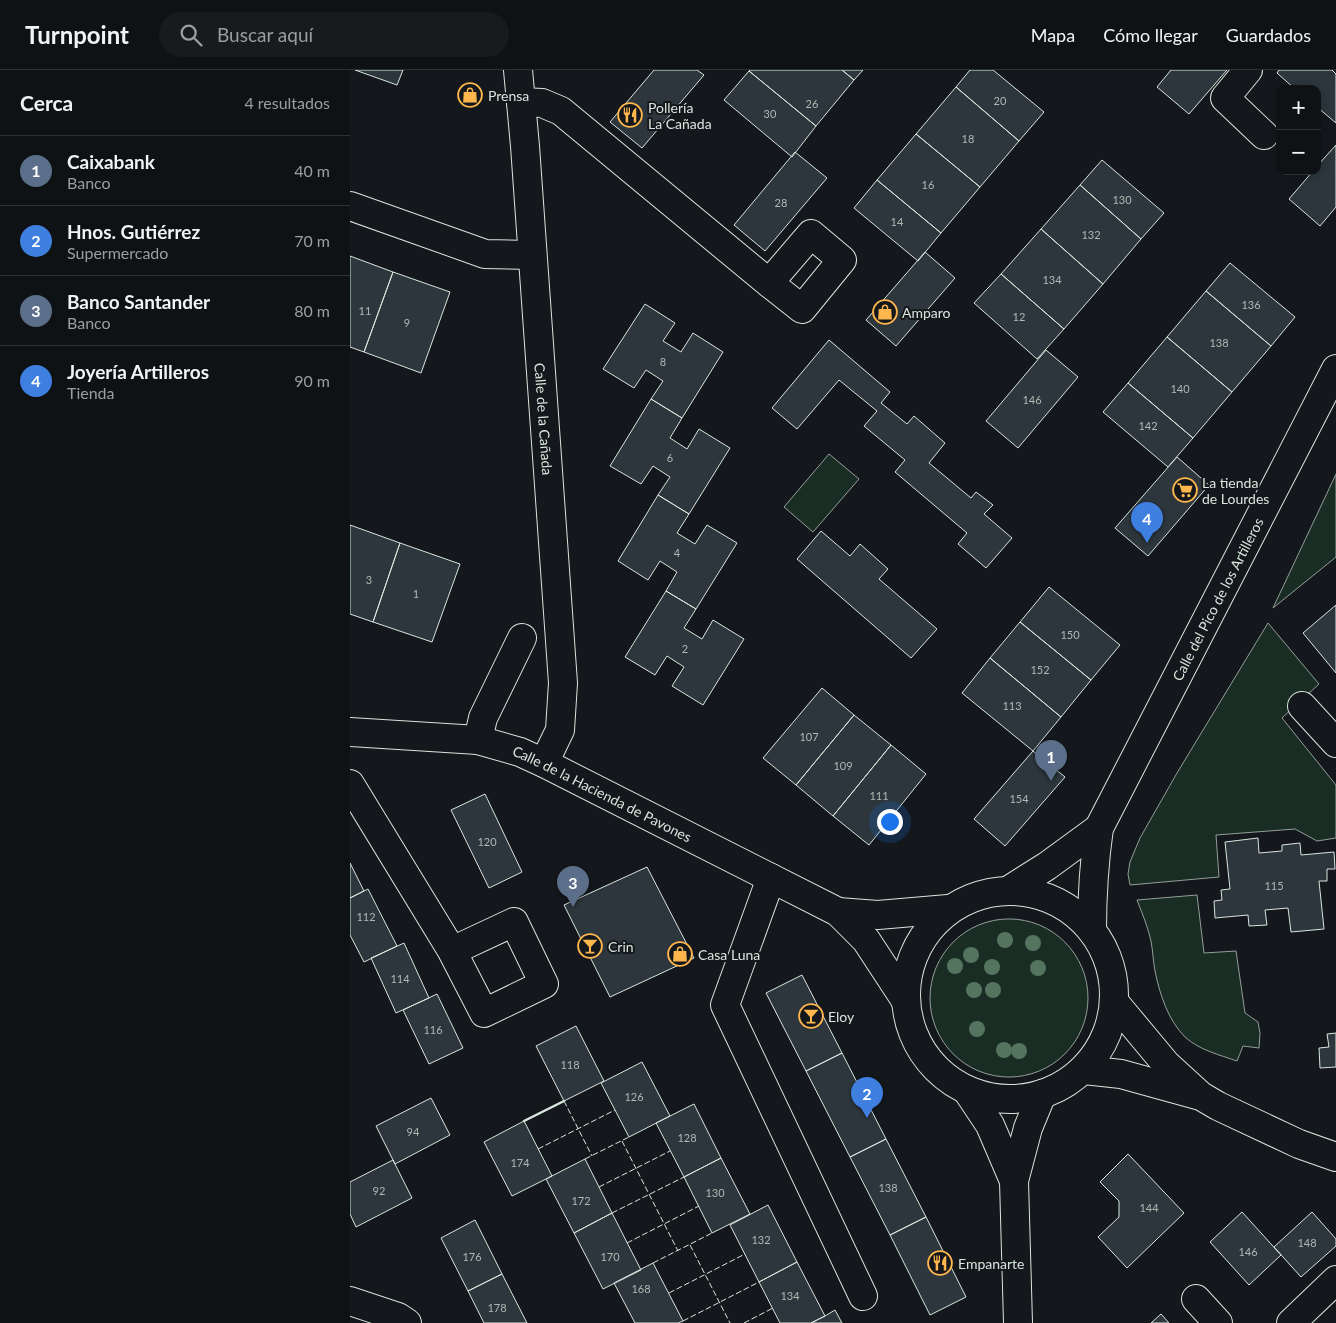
<!DOCTYPE html>
<html lang="es">
<meta charset="utf-8">
<style>
:root{--surface:#0f1215;--page:#181b1e;--text:#f1f3f6;--muted:#9b9ea0;--line:#2f3234;--accent:#ffb74d}
body{margin:0;font-family:Lato,sans-serif;background:var(--page);color:var(--text)}
.controls{position:absolute;right:15px;top:15px;display:grid;overflow:hidden;border-radius:10px;box-shadow:0 2px 12px #0003}
.controls button{width:45px;height:45px;display:grid;place-items:center;padding:0;border:0;border-bottom:1px solid var(--line);background:var(--surface);color:var(--text);font:25px sans-serif}
.you{position:absolute;left:539px;top:751px;width:18px;height:18px;margin:-12px;border:4px solid #fff;border-radius:50%;background:#1a73e8;box-shadow:0 0 0 8px #1a73e833}
.badge{display:grid;place-items:center;width:32px;height:32px;border-radius:50%;background:var(--accent);color:#fff;font-size:16px;font-weight:700}
.pin{position:absolute;translate:-50% -41px;filter:drop-shadow(0 1px 2px #0008)}
.pin::after{content:'';position:absolute;top:26px;width:18px;height:15px;background:inherit;clip-path:polygon(0 0,100% 0,50% 100%)}
.list{margin:0;padding:0;list-style:none}
h2{display:flex;justify-content:space-between;align-items:center;height:65px;margin:0;padding:0 20px;font-size:21px}
h2 small{font-size:16px;font-weight:400;color:var(--muted)}
.list li{display:grid;grid-template-columns:32px 1fr auto;gap:15px;align-items:center;box-sizing:border-box;height:70px;padding:0 20px;border-top:1px solid var(--line)}
.list b{display:block;font-size:19px;white-space:nowrap}
.list p{margin:0;font-size:16px;white-space:nowrap;color:var(--muted)}
.list em{font-size:16px;font-style:normal;color:var(--muted)}
.icon{flex:none;width:28px;height:28px;fill:none;stroke:currentColor;stroke-width:2;stroke-linecap:round;stroke-linejoin:round}
.map{position:relative;flex:none;width:986px;height:1253px;overflow:hidden}
header{display:flex;align-items:center;gap:30px;box-sizing:border-box;height:70px;padding:0 25px;background:var(--surface);border-bottom:1px solid var(--line)}
header strong{font-size:24px}
nav{display:flex;gap:28px;margin-inline-start:auto;font-size:18px}
.search{width:350px;height:45px;background:var(--page);display:flex;align-items:center;gap:12px;box-sizing:border-box;padding:0 18px;border-radius:28px;color:var(--muted);font-size:19px}
main{display:flex}
aside{flex:1;background:var(--surface)}
.map>svg:first-child{display:block}
.green{fill:#1a2d24;stroke:#939e99}
.building{fill:#2c363c;stroke:#d8e6dc}
.lines{fill:none;stroke-linecap:round;stroke-linejoin:round}
.minor-casing{stroke:#d8e6dc;stroke-width:30}
.minor{stroke:#14181c;stroke-width:28}
.fence{stroke:#d8e6dc;stroke-width:1;stroke-dasharray:6 2.5;stroke-linecap:butt}
.wall{stroke:#d8e6dc;stroke-width:2.5}
.tree{fill:#55745f}
.labels{text-anchor:middle;dominant-baseline:central;stroke-width:4;stroke-linejoin:round;paint-order:stroke}
.number-label{font-size:11px;fill:#adbab4}
.poi-label{font-size:14px;fill:#d8e6dc;stroke:#14181c;text-anchor:start}
.street-label{font-size:14px;fill:#d8e6dc;stroke:#14181c}
</style>
<header>
<strong>Turnpoint</strong>
<div class="search"><svg class="icon" aria-label="search" viewBox="0 0 24 24"><circle cx="10" cy="10" r="6"/><path d="M15 15l6 6"/></svg>Buscar aquí</div>
<nav><a>Mapa</a><a>Cómo llegar</a><a>Guardados</a></nav>
</header>
<main>
<aside>
<h2>Cerca<small>4 resultados</small></h2>
<ul class="list">
<li><span class="badge" style="background:#5c6f8a">1</span><div><b>Caixabank</b><p>Banco</p></div><em>40 m</em></li>
<li><span class="badge" style="background:#3f7fe0">2</span><div><b>Hnos. Gutiérrez</b><p>Supermercado</p></div><em>70 m</em></li>
<li><span class="badge" style="background:#5c6f8a">3</span><div><b>Banco Santander</b><p>Banco</p></div><em>80 m</em></li>
<li><span class="badge" style="background:#3f7fe0">4</span><div><b>Joyería Artilleros</b><p>Tienda</p></div><em>90 m</em></li>
</ul>
</aside>
<div class="map">
<svg width="986" height="1253" viewBox="0 0 986 1253">
<rect width="100%" height="100%" fill="#14181c"/>
<path class="green" d="M479 384 509 409 463 462 434 437Z
M986 404V487L923 538Z
M918 553 969 614 932 648 986 715V768L967 771 945 759 866 765 869 807 780 815 778 804 780 792 790 768 827 703Z
M847 825 854 883 886 881 895 943 908 952 910 963 909 978 893 976 887 991C870 985 849 980 835 967 818 950 810 925 805 901 803 891 803 881 801 871 798 857 792 843 787 830Z
M580 928a79 79 0 1 1 158 0a79 79 0 1 1-158 0Z"/>
<path class="building" d="M5 0H53L47 15Z
M304 0H347L354 5 292 78 260 52Z
M400 0H492L504 10 466 56 399 1Z
M492 0H513L504 10Z
M620 0H643L694 42 669 71 606 17Z
M821 0H877L839 44 807 17Z
M929 0H982L986 4V53L967 37V19H945L927 3Z
M399 1 466 56 442 87 374 30Z
M606 17 669 71 630 117 566 64Z
M566 64 630 117 591 163 527 110Z
M986 75V137L970 156 939 129 963 101H967V96Z
M445 82 477 108 415 181 384 155Z
M752 90 814 143 791 169 730 115Z
M527 110 591 163 568 191 504 138Z
M730 115 791 169 753 214 691 159Z
M691 159 753 214 714 259 651 204Z
M575 182 605 208 546 276 516 250Z
M0 186 43 202 14 282 0 277Z
M880 193 945 247 921 276 856 221Z
M43 202 100 222 71 303 14 282Z
M651 204 714 259 687 289 624 233Z
M856 221 921 276 882 322 817 267Z
M295 234 325 253 313 271 331 282 343 263 373 282 332 348 301 329 313 311 296 300 284 318 253 299Z
M817 267 882 322 843 368 778 313Z
M479 270 540 322 531 333 557 354 564 346 595 373 579 393 621 428 626 422 643 435 634 444 662 468 636 498 608 474 617 463 545 402 555 390 514 356 527 341 489 310 447 359 422 338Z
M696 280 728 307 668 378 636 351Z
M778 313 843 368 818 397 753 342Z
M301 329 332 348 320 368 337 379 349 359 380 378 339 444 308 425 320 407 303 396 291 414 260 396Z
M827 387 859 415 798 486 765 458Z
M308 425 339 444 327 463 345 474 357 455 387 473 346 539 316 521 327 502 310 491 298 510 268 491Z
M0 455 50 473 23 552 0 544Z
M471 461 500 486 510 474 538 499 529 509 587 559 561 588 447 489Z
M50 473 110 494 82 572 23 552Z
M699 517 770 575 741 610 670 552Z
M316 521 346 539 334 558 352 569 363 550 394 569 353 635 322 616 334 597 317 586 305 605 275 587Z
M986 535V603L953 563Z
M670 552 741 610 711 647 640 588Z
M640 588 711 647 683 681 612 623Z
M472 618 504 645 446 715 413 688Z
M504 645 541 675 483 746 446 715Z
M541 675 576 704 519 775 483 746Z
M683 681 715 707 655 776 624 749Z
M135 724 172 802 139 818 101 740Z
M908 768 909 783 932 781V775L950 773 951 785 984 782 985 799H977V811H969L974 859 941 862 938 838 915 840 917 855 899 856 898 845 865 848 864 831 872 830 871 820 880 819 875 772Z
M0 793 14 821 0 828Z
M297 797 344 888 260 927 214 835Z
M18 819 47 876 14 892 0 865V828Z
M54 873 79 928 46 943 21 888Z
M452 905 492 983 456 1001 416 923Z
M87 924 113 978 79 994 53 940Z
M226 956 254 1011 214 1031 186 976Z
M986 963V997L970 998 969 978 979 977 977 964Z
M492 983 536 1069 500 1087 456 1001Z
M292 992 320 1046 279 1067 251 1013Z
M81 1028 100 1065 45 1094 26 1056Z
M344 1034 371 1088 334 1107 306 1053Z
M174 1051 202 1106 162 1126 134 1072Z
M536 1069 576 1147 540 1165 500 1087Z
M778 1084 834 1143 777 1198 748 1167 769 1147V1131L750 1112Z
M371 1088 400 1144 362 1163 334 1107Z
M235 1089 262 1143 224 1163 196 1109Z
M43 1090 62 1128 6 1157 0 1144V1112Z
M418 1135 447 1192 409 1212 380 1155Z
M892 1142 931 1185 899 1215 860 1172Z
M962 1142 986 1169V1176L951 1207 924 1177Z
M262 1143 291 1200 253 1219 224 1163Z
M576 1147 616 1227 580 1245 540 1165Z
M125 1150 152 1204 118 1221 91 1168Z
M447 1192 475 1246 461 1253H430L409 1212Z
M303 1193 333 1251 328 1253H285L264 1213Z
M152 1204 177 1253H134L118 1221Z
M485 1240 492 1253H461L475 1246Z
M811 1244 819 1253H801Z"/>
<g class="lines">
<g class="minor-casing">
<g id="minor">
<path id="s1" d="M168 0 175 76 213 613 210 660 194 693"/>
<path d="M898 0 875 28 914 65"/>
<path d="M171 32 192 33 211 41 419 213 452 239 492 190 461 164 419 213"/>
<path d="M0 136 135 184 182 185"/>
<path d="M952 636 986 673"/>
<path id="s2" d="M0 662 128 670 170 682 194 693 488 842 516 870 556 931"/>
<path d="M128 670 133 648 172 568"/>
<path d="M0 714 102 881 134 943 194 914 164 852 102 881"/>
<path d="M421 808 375 935 513 1226"/>
<path d="M659 820 697 796 749 758"/>
<circle cx="660" cy="925" r="104"/>
<path d="M488 842 528 845 598 839"/>
<path id="s3" d="M742 861C742 826 744 793 749 758L986 299"/>
<path d="M766 934 816 994 851 1026 868 1036 949 1074 986 1087"/>
<path d="M734 1000 771 1004 847 1025"/>
<path d="M618 1022 640 1055 664 1111"/>
<path d="M846 1229 868 1253"/>
<path d="M0 1231 48 1247 57 1253"/>
<path d="M668 1253 664 1111 678 1058 692 1024"/>
<path d="M941 1253 986 1210"/>
</g>
</g>
<use href="#minor" class="minor"/>
<path class="fence" d="M214 1031 242 1086
M272 1071 328 1181
M188 1079 265 1040
M235 1089 279 1067
M249 1117 320 1081
M262 1143 334 1107
M277 1173 349 1136
M340 1175 380 1253
M303 1193 362 1163
M319 1223 395 1184
M333 1251 409 1212
M394 1253 423 1238"/>
<path class="wall" d="M174 1051 214 1031"/>
</g>
<g class="tree">
<circle cx="655" cy="870" r="8"/>
<circle cx="683" cy="873" r="8"/>
<circle cx="621" cy="885" r="8"/>
<circle cx="605" cy="896" r="8"/>
<circle cx="642" cy="897" r="8"/>
<circle cx="688" cy="898" r="8"/>
<circle cx="624" cy="920" r="8"/>
<circle cx="643" cy="920" r="8"/>
<circle cx="627" cy="959" r="8"/>
<circle cx="654" cy="980" r="8"/>
<circle cx="669" cy="981" r="8"/>
</g>
<defs>
<g id="shop-ring" transform="scale(1.25)"><circle r="9.5" fill="#14181c" stroke="#ffb74d" stroke-width="1.5"/><path d="M-5-2.5h2.3a2.7 3.5 0 0 1 5.4 0H5L5.5 6h-11ZM-1.5-2.5h3a1.5 2.3 0 0 0-3 0Z" fill="#ffb74d"/></g>
<g id="restaurant-ring" transform="scale(1.25)"><circle r="9.5" fill="#14181c" stroke="#ffb74d" stroke-width="1.5"/><path d="M-5-6h1v4h1v-4h1v4h1v-4h1v5L-1.5 .5V6h-2V.5L-5-1ZM5-6V6H3V1.5H1.5Q1.5-4 5-6Z" fill="#ffb74d"/></g>
<g id="supermarket-ring" transform="scale(1.25)"><circle r="9.5" fill="#14181c" stroke="#ffb74d" stroke-width="1.5"/><path d="M-6-5.5h2.5l.6 2H6L4.5 2H-2.5L-4.4-4H-6ZM-1.5 3.2a1.3 1.3 0 1 0 .1 0ZM3 3.2a1.3 1.3 0 1 0 .1 0Z" fill="#ffb74d"/></g>
<g id="bar-ring" transform="scale(1.25)"><circle r="9.5" fill="#14181c" stroke="#ffb74d" stroke-width="1.5"/><path d="M-6-5H6L.8 .8V4.5H3.5V6h-7V4.5H-.8V.8Z" fill="#ffb74d"/></g>
</defs>
<g fill-rule="evenodd">
<use href="#shop-ring" x="120" y="25"/>
<use href="#restaurant-ring" x="280" y="45"/>
<use href="#shop-ring" x="535" y="242"/>
<use href="#supermarket-ring" x="835" y="420"/>
<use href="#bar-ring" x="240" y="876"/>
<use href="#shop-ring" x="330" y="884"/>
<use href="#bar-ring" x="461" y="946"/>
<use href="#restaurant-ring" x="590" y="1193"/>
</g>
<g class="labels">
<g class="number-label">
<text x="650" y="30">20</text>
<text x="462" y="33">26</text>
<text x="420" y="43">30</text>
<text x="618" y="68">18</text>
<text x="578" y="114">16</text>
<text x="772" y="129">130</text>
<text x="431" y="132">28</text>
<text x="547" y="151">14</text>
<text x="741" y="164">132</text>
<text x="702" y="209">134</text>
<text x="901" y="234">136</text>
<text x="15" y="240">11</text>
<text x="669" y="246">12</text>
<text x="57" y="252">9</text>
<text x="869" y="272">138</text>
<text x="313" y="291">8</text>
<text x="830" y="318">140</text>
<text x="682" y="329">146</text>
<text x="798" y="355">142</text>
<text x="320" y="387">6</text>
<text x="327" y="482">4</text>
<text x="19" y="509">3</text>
<text x="66" y="523">1</text>
<text x="720" y="564">150</text>
<text x="335" y="578">2</text>
<text x="690" y="599">152</text>
<text x="662" y="635">113</text>
<text x="459" y="666">107</text>
<text x="493" y="695">109</text>
<text x="529" y="725">111</text>
<text x="669" y="728">154</text>
<text x="137" y="771">120</text>
<text x="924" y="815">115</text>
<text x="16" y="846">112</text>
<text x="50" y="908">114</text>
<text x="83" y="959">116</text>
<text x="220" y="994">118</text>
<text x="284" y="1026">126</text>
<text x="63" y="1061">94</text>
<text x="337" y="1067">128</text>
<text x="170" y="1092">174</text>
<text x="538" y="1117">138</text>
<text x="29" y="1120">92</text>
<text x="365" y="1122">130</text>
<text x="231" y="1130">172</text>
<text x="799" y="1137">144</text>
<text x="411" y="1169">132</text>
<text x="957" y="1172">148</text>
<text x="898" y="1181">146</text>
<text x="122" y="1186">176</text>
<text x="260" y="1186">170</text>
<text x="291" y="1218">168</text>
<text x="440" y="1225">134</text>
<text x="147" y="1237">178</text>
</g>
<g class="poi-label">
<text x="138" y="25">Prensa</text>
<text x="298" y="37">Pollería<tspan x="298" dy="16">La Cañada</tspan></text>
<text x="552" y="242">Amparo</text>
<text x="852" y="412">La tienda<tspan x="852" dy="16">de Lourdes</tspan></text>
<text x="258" y="876">Crin</text>
<text x="348" y="884">Casa Luna</text>
<text x="478" y="946">Eloy</text>
<text x="608" y="1193">Empanarte</text>
</g>
<g class="street-label">
<text stroke="none"><textPath href="#s1" startOffset="350">Calle de la Cañada</textPath></text>
<text stroke="none"><textPath href="#s3" startOffset="361">Calle del Pico de los Artilleros</textPath></text>
<text stroke="none"><textPath href="#s2" startOffset="264">Calle de la Hacienda de Pavones</textPath></text>
</g>
</g>
</svg>
<div class="controls">
<button>+</button>
<button>−</button>
</div>
<div class="you"></div>
<div class="pin badge" style="left:701px;top:711px;background:#5c6f8a">1</div>
<div class="pin badge" style="left:517px;top:1048px;background:#3f7fe0">2</div>
<div class="pin badge" style="left:223px;top:837px;background:#5c6f8a">3</div>
<div class="pin badge" style="left:797px;top:473px;background:#3f7fe0">4</div>
</div>
</main>
